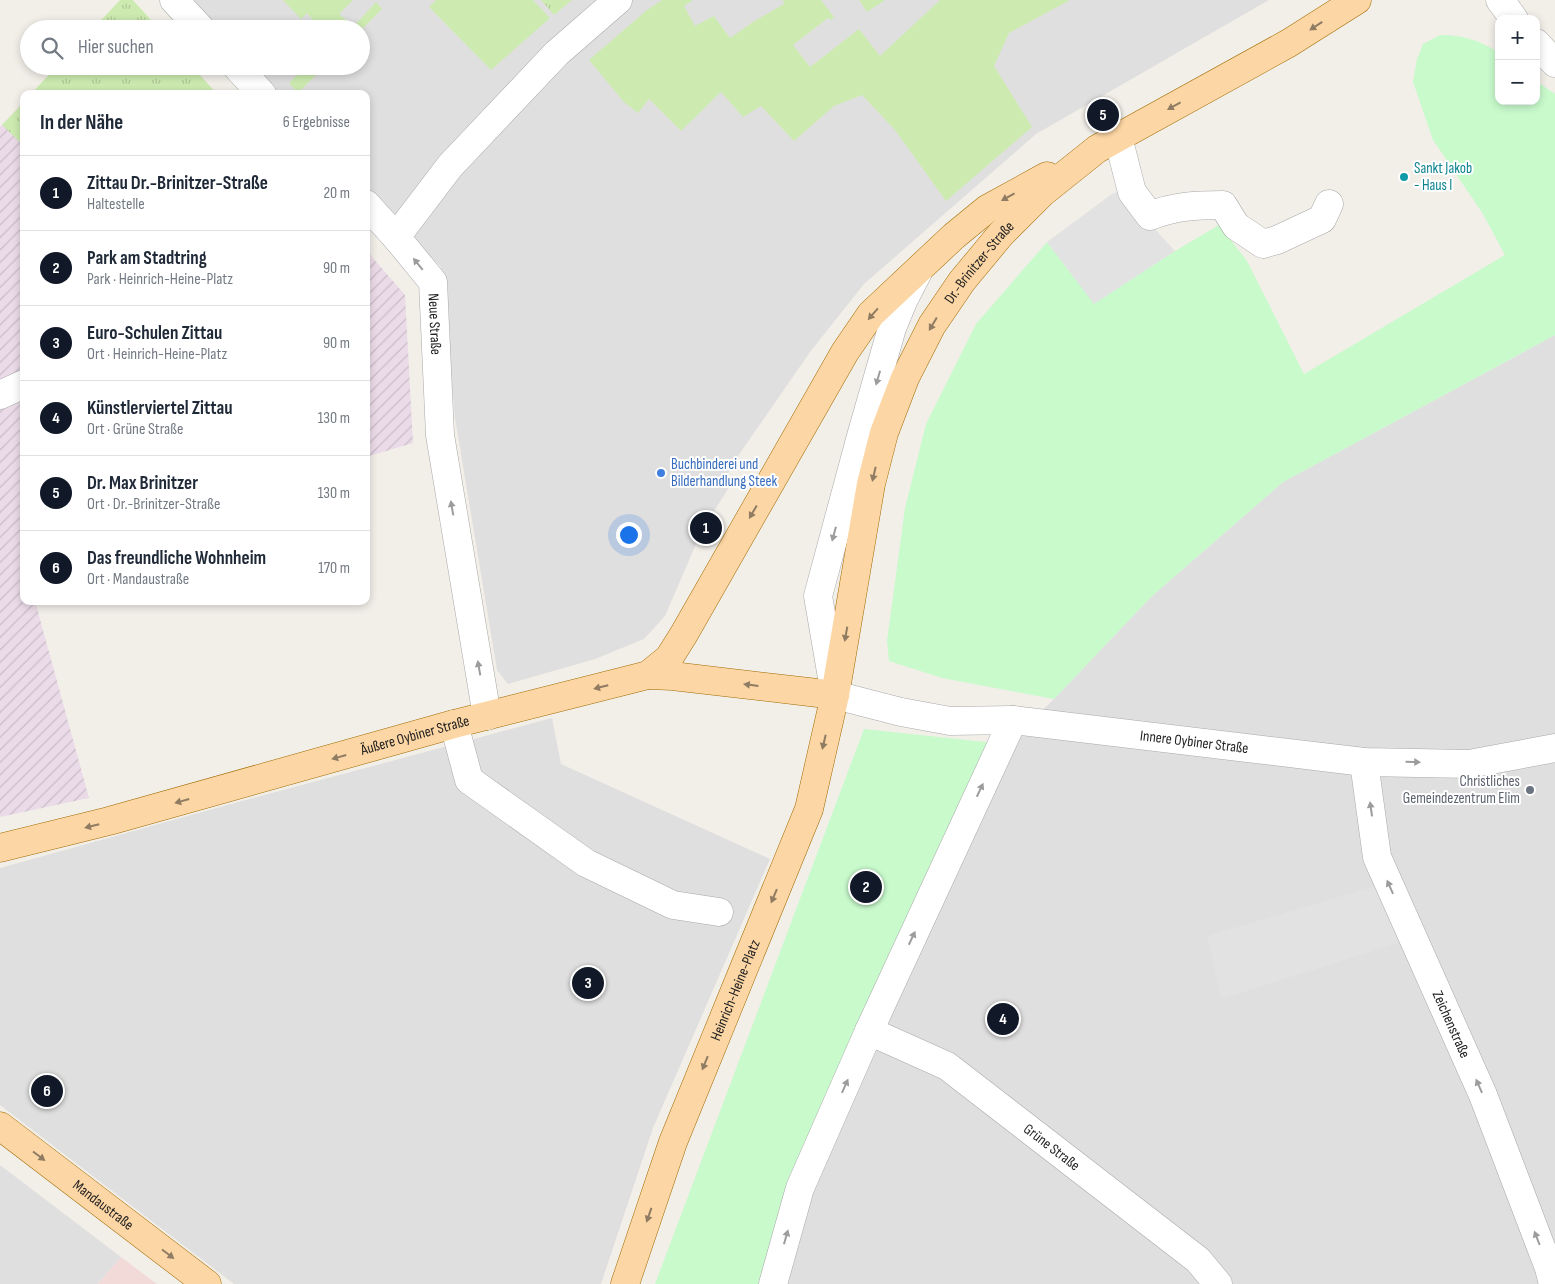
<!DOCTYPE html>
<html lang="de">
<meta charset="utf-8">
<style>
:root{--surface:#fff;--page:#f2f2f3;--text:#1f2937;--muted:#747a83;--line:#e0e1e3;--accent:#111827}
body{margin:0;font-family:"Sofia Sans Condensed",sans-serif;background:var(--page);color:var(--text)}
.controls{position:absolute;right:15px;top:15px;display:grid;overflow:hidden;border-radius:10px;box-shadow:0 2px 8px #0003}
.controls button{width:45px;height:45px;display:grid;place-items:center;padding:0;border:0;border-bottom:1px solid var(--line);background:var(--surface);color:var(--text);font:25px sans-serif}
.you{position:absolute;left:628px;top:534px;width:18px;height:18px;margin:-12px;border:4px solid #fff;border-radius:50%;background:#1a73e8;box-shadow:0 0 0 8px #1a73e833}
.badge{display:grid;place-items:center;width:32px;height:32px;border-radius:50%;background:var(--accent);color:#fff;font-size:16px;font-weight:700}
.pin{position:absolute;translate:-50% -50%;border:2px solid #fff;box-shadow:0 1px 5px #0006}
.list{margin:0;padding:0;list-style:none}
h2{display:flex;justify-content:space-between;align-items:center;height:65px;margin:0;padding:0 20px;font-size:21px}
h2 small{font-size:16px;font-weight:400;color:var(--muted)}
.list li{display:grid;grid-template-columns:32px 1fr auto;gap:15px;align-items:center;box-sizing:border-box;height:75px;padding:0 20px;border-top:1px solid var(--line)}
.list b{display:block;font-size:19px;white-space:nowrap}
.list p{margin:0;font-size:16px;white-space:nowrap;color:var(--muted)}
.list em{font-size:16px;font-style:normal;color:var(--muted)}
.icon{flex:none;width:28px;height:28px;fill:none;stroke:currentColor;stroke-width:2;stroke-linecap:round;stroke-linejoin:round}
.map{position:relative;flex:none;width:1555px;height:1284px;overflow:hidden}
.search{position:absolute;background:var(--surface);box-shadow:0 2px 8px #0003;left:20px;top:20px;width:350px;height:55px;display:flex;align-items:center;gap:12px;box-sizing:border-box;padding:0 18px;border-radius:28px;color:var(--muted);font-size:19px}
.panel{position:absolute;background:var(--surface);box-shadow:0 2px 8px #0003;left:20px;top:90px;width:350px;height:515px;border-radius:10px}
.map>svg:first-child{display:block}
.residential{fill:#e0dfdf}
.commercial{fill:#f2dad9}
.industrial{fill:url(#industrial-furrows)}
.grass{fill:url(#grass-tufts)}
.park{fill:#c8facc}
.garden{fill:#cdebb0}
.parking{fill:#e2e2e2}
.lines{fill:none;stroke-linecap:round;stroke-linejoin:round}
.minor-casing{stroke:#a9a9a9;stroke-width:29}
.major-casing{stroke:#a06b00;stroke-width:29}
.minor{stroke:#fff;stroke-width:28}
.major{stroke:#fcd6a4;stroke-width:28}
.oneway{fill:#8f7c63}
.oneway2{fill:#9c9c9c}
.culture-dot{fill:#0f9aa8;stroke:#fff;stroke-width:2}
.shop-dot{fill:#3f7fe0;stroke:#fff;stroke-width:2}
.worship-dot{fill:#6b7280;stroke:#fff;stroke-width:2}
.labels{text-anchor:middle;dominant-baseline:central;stroke-width:4;stroke-linejoin:round;paint-order:stroke}
.culture-label{font-size:15px;fill:#0d838f;stroke:#fff;text-anchor:start}
.street-label{font-size:15px;fill:#222;stroke:#fff}
.shop-label{font-size:15px;fill:#366cbe;stroke:#fff;text-anchor:start}
.worship-label{font-size:15px;fill:#5b616d;stroke:#fff;text-anchor:end}
</style>
<div class="map">
<svg width="1555" height="1284" viewBox="0 0 1555 1284">
<defs>
<pattern id="industrial-furrows" width="10" height="10" patternUnits="userSpaceOnUse" patternTransform="scale(1.25)"><rect width="10" height="10" fill="#ebdbe8"/><path d="M-1 1l2-2M0 10L10 0M9 11l2-2" fill="none" stroke="#c9bcc7"/></pattern>
<pattern id="grass-tufts" width="24" height="20" patternUnits="userSpaceOnUse" patternTransform="scale(1.25)"><rect width="24" height="20" fill="#cdebb0"/><path d="M3 7l-1-3M5 7V3M7 7l1-3M15 17l-1-3M17 17v-4M19 17l1-3" fill="none" stroke="#b0c997"/></pattern>
</defs>
<rect width="100%" height="100%" fill="#f2efe9"/>
<path class="residential" d="M180 0H1269L1036 134 864 284 810 352 736 459 723 481 730 486 702 530 665 616 644 639 595 659 508 684 497 670 455 418 441 267 366 191V94H272L245 66H361V29H208Z
M1555 335V1284H784L806 1191 1025 727 1054 699 1151 597 1283 482Z
M552 718 561 764 770 859 653 1128 601 1284H234L0 1105V868L231 804Z
M0 1165 121 1257 98 1284H0Z"/>
<path class="commercial" d="M121 1257 157 1284H98Z"/>
<path class="industrial" d="M24 102V601H35L89 798 0 817V127Z
M366 250 405 295 413 443 366 457Z"/>
<path class="grass" d="M120 0H133L159 29H93Z
M541 0H572L554 15Z
M57 66H192L217 94H31Z
M24 102V146L2 125Z"/>
<path class="park" d="M1440 35C1462 35 1480 40 1499 53V101H1536V81L1555 94V335L1283 482 1151 597 1054 699 942 678 889 661 887 641 905 508 926 424 976 324 1047 242 1094 303 1175 251 1219 225 1247 261 1304 374 1505 255 1483 214 1433 140 1413 82 1417 59 1423 44Z
M864 729 995 743 760 1284H655Z"/>
<path class="garden" d="M283 0H353L339 14 354 26 376 2 382 9 361 30V29H309L308 28 314 21 307 13 301 19Z
M436 0H533L550 18 491 70 429 7Z
M662 0H693L684 6 695 26 714 16 730 38 753 22 784 4 783 0H821L834 17 831 20 828 18 793 45 810 67 859 29 880 56 940 0H1070L1009 33 994 66 1032 127 946 201 895 130 862 95 834 106 794 141 761 106 743 117 721 92 681 131 649 99 638 113 624 102 589 60 647 10Z
M859 0H885L867 12Z
M306 66H325L298 93 289 83Z"/>
<path class="parking" d="M1120 191 1175 251 1094 304 1047 242 1112 194Z
M1375 886 1401 942 1221 999 1207 936Z"/>
<g class="lines">
<g class="minor-casing">
<g id="minor">
<path d="M174 0 201 29"/>
<path d="M1500 0 1514 19"/>
<path d="M1536 43 1555 63"/>
<path d="M236 66 262 94"/>
<path d="M1118 137 1132 192 1150 216C1174 206 1197 205 1223 205L1236 226 1263 244 1277 240 1322 219 1329 204"/>
<path id="s1" d="M366 204 396 237 433 282 440 435 487 716"/>
<path d="M396 237 450 166 557 53 618 0"/>
<path id="s2" d="M919 270 904 299 892 328 861 436 818 596 835 695 901 712 950 721 1013 720 1364 762 1469 764 1555 748"/>
<path d="M0 395 24 384"/>
<path d="M454 724 469 780 586 863 673 905 719 912"/>
<path id="s3" d="M1364 762 1377 857 1483 1095 1549 1268 1553 1284"/>
<path id="s4" d="M869 1031 947 1066 1198 1260 1218 1284"/>
<path d="M773 1284 800 1188 869 1031 1013 720"/>
</g>
</g>
<g class="major-casing">
<g id="major">
<path d="M648 675 669 658 684 634 845 352 871 314 954 236 987 209 1047 176"/>
<path id="s5" d="M0 848 109 821 454 724 648 675 672 676 835 695"/>
<path id="s6" d="M0 1126 207 1284"/>
<path id="s7" d="M625 1284 673 1142 809 809 835 695 871 484 884 433 905 378 932 325 962 281 1001 234 1042 193 1097 149 1289 43 1357 0"/>
</g>
</g>
<use href="#minor" class="minor"/>
<use href="#major" class="major"/>
</g>
<defs><path id="oneway-solid" d="M-6-.8H1V-3.2L6.5 0L1 3.2V.8H-6Z" transform="scale(1.25)"/></defs>
<g class="oneway">
<use href="#oneway-solid" transform="translate(1316 26) rotate(147)"/>
<use href="#oneway-solid" transform="translate(1174 106) rotate(151)"/>
<use href="#oneway-solid" transform="translate(1008 197) rotate(151)"/>
<use href="#oneway-solid" transform="translate(873 314) rotate(131)"/>
<use href="#oneway-solid" transform="translate(933 324) rotate(121)"/>
<use href="#oneway-solid" transform="translate(874 474) rotate(103)"/>
<use href="#oneway-solid" transform="translate(753 512) rotate(120)"/>
<use href="#oneway-solid" transform="translate(846 634) rotate(100)"/>
<use href="#oneway-solid" transform="translate(751 685) rotate(-173)"/>
<use href="#oneway-solid" transform="translate(601 687) rotate(166)"/>
<use href="#oneway-solid" transform="translate(824 742) rotate(103)"/>
<use href="#oneway-solid" transform="translate(339 757) rotate(164)"/>
<use href="#oneway-solid" transform="translate(182 801) rotate(164)"/>
<use href="#oneway-solid" transform="translate(92 826) rotate(166)"/>
<use href="#oneway-solid" transform="translate(774 896) rotate(113)"/>
<use href="#oneway-solid" transform="translate(705 1063) rotate(112)"/>
<use href="#oneway-solid" transform="translate(39 1156) rotate(37)"/>
<use href="#oneway-solid" transform="translate(649 1215) rotate(109)"/>
<use href="#oneway-solid" transform="translate(168 1254) rotate(37)"/>
</g>
<g class="oneway2">
<use href="#oneway-solid" transform="translate(418 264) rotate(-129)"/>
<use href="#oneway-solid" transform="translate(878 378) rotate(106)"/>
<use href="#oneway-solid" transform="translate(452 508) rotate(-100)"/>
<use href="#oneway-solid" transform="translate(834 534) rotate(105)"/>
<use href="#oneway-solid" transform="translate(479 668) rotate(-100)"/>
<use href="#oneway-solid" transform="translate(1413 762) rotate(1)"/>
<use href="#oneway-solid" transform="translate(980 790) rotate(-65)"/>
<use href="#oneway-solid" transform="translate(1371 809) rotate(-98)"/>
<use href="#oneway-solid" transform="translate(1390 887) rotate(-114)"/>
<use href="#oneway-solid" transform="translate(912 938) rotate(-65)"/>
<use href="#oneway-solid" transform="translate(845 1086) rotate(-66)"/>
<use href="#oneway-solid" transform="translate(1479 1086) rotate(-114)"/>
<use href="#oneway-solid" transform="translate(786 1237) rotate(-74)"/>
<use href="#oneway-solid" transform="translate(1537 1238) rotate(-111)"/>
</g>
<circle class="culture-dot" cx="1404" cy="177" r="5"/>
<circle class="shop-dot" cx="661" cy="473" r="5"/>
<circle class="worship-dot" cx="1530" cy="790" r="5"/>
<g class="labels">
<g class="culture-label">
<text x="1414" y="168">Sankt Jakob<tspan x="1414" dy="17">- Haus I</tspan></text>
</g>
<g class="street-label">
<text stroke="none"><textPath href="#s7" startOffset="1090">Dr.-Brinitzer-Straße</textPath></text>
<text stroke="none"><textPath href="#s1" startOffset="145">Neue Straße</textPath></text>
<text stroke="none"><textPath href="#s5" startOffset="430">Äußere Oybiner Straße</textPath></text>
<text stroke="none"><textPath href="#s2" startOffset="806">Innere Oybiner Straße</textPath></text>
<text stroke="none"><textPath href="#s7" startOffset="314">Heinrich-Heine-Platz</textPath></text>
<text stroke="none"><textPath href="#s3" startOffset="279">Zeichenstraße</textPath></text>
<text stroke="none"><textPath href="#s4" startOffset="218">Grüne Straße</textPath></text>
<text stroke="none"><textPath href="#s6" startOffset="130">Mandaustraße</textPath></text>
</g>
<g class="shop-label">
<text x="671" y="464">Buchbinderei und<tspan x="671" dy="17">Bilderhandlung Steek</tspan></text>
</g>
<g class="worship-label">
<text x="1520" y="781">Christliches<tspan x="1520" dy="17">Gemeindezentrum Elim</tspan></text>
</g>
</g>
</svg>
<div class="controls">
<button>+</button>
<button>−</button>
</div>
<div class="you"></div>
<div class="pin badge" style="left:706px;top:528px">1</div>
<div class="pin badge" style="left:866px;top:887px">2</div>
<div class="pin badge" style="left:588px;top:983px">3</div>
<div class="pin badge" style="left:1003px;top:1019px">4</div>
<div class="pin badge" style="left:1103px;top:115px">5</div>
<div class="pin badge" style="left:47px;top:1091px">6</div>
<div class="search"><svg class="icon" aria-label="search" viewBox="0 0 24 24"><circle cx="10" cy="10" r="6"/><path d="M15 15l6 6"/></svg>Hier suchen</div>
<section class="panel">
<h2>In der Nähe<small>6 Ergebnisse</small></h2>
<ul class="list">
<li><span class="badge">1</span><div><b>Zittau Dr.-Brinitzer-Straße</b><p>Haltestelle</p></div><em>20 m</em></li>
<li><span class="badge">2</span><div><b>Park am Stadtring</b><p>Park · Heinrich-Heine-Platz</p></div><em>90 m</em></li>
<li><span class="badge">3</span><div><b>Euro-Schulen Zittau</b><p>Ort · Heinrich-Heine-Platz</p></div><em>90 m</em></li>
<li><span class="badge">4</span><div><b>Künstlerviertel Zittau</b><p>Ort · Grüne Straße</p></div><em>130 m</em></li>
<li><span class="badge">5</span><div><b>Dr. Max Brinitzer</b><p>Ort · Dr.-Brinitzer-Straße</p></div><em>130 m</em></li>
<li><span class="badge">6</span><div><b>Das freundliche Wohnheim</b><p>Ort · Mandaustraße</p></div><em>170 m</em></li>
</ul>
</section>
</div>
